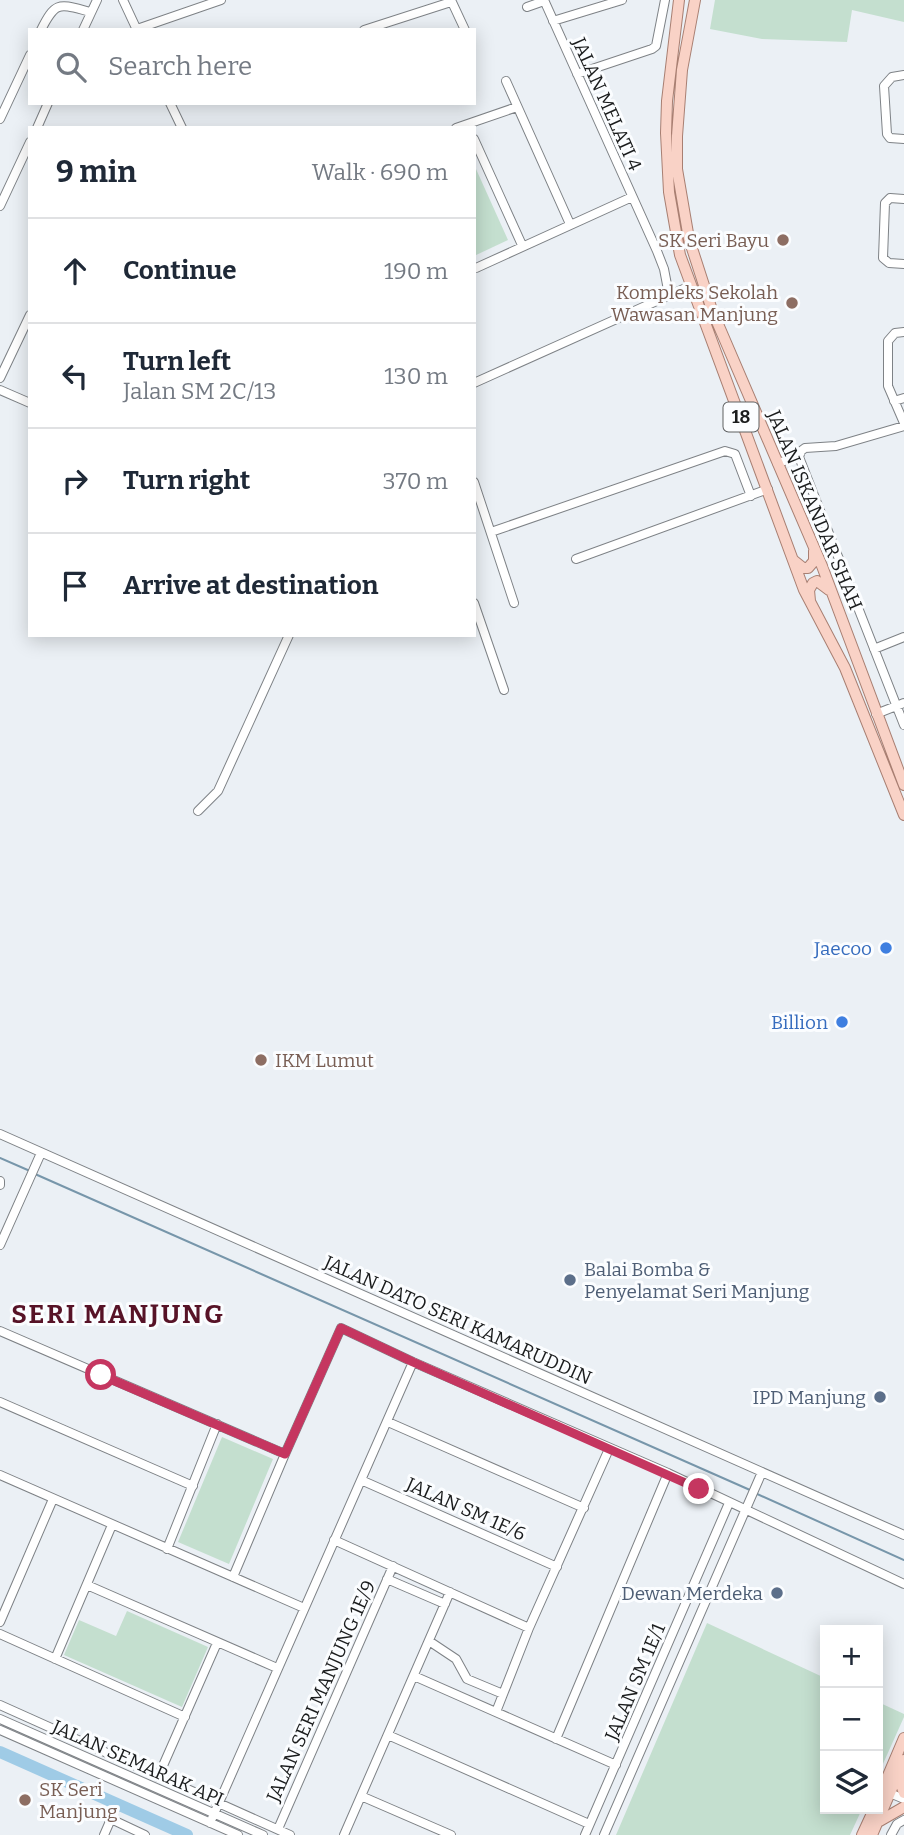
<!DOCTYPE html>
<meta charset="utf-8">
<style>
:root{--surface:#fff;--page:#f6f6f7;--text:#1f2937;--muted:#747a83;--line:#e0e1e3}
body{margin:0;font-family:Bitter,serif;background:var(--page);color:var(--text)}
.controls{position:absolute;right:21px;bottom:21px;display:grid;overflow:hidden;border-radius:0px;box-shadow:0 4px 18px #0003}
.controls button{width:63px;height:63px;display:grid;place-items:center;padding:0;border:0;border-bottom:2px solid var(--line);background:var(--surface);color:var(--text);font:35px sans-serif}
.stop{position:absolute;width:21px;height:21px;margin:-16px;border:5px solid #c53660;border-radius:50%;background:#fff}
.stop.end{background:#c53660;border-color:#fff;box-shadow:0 2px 7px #0008}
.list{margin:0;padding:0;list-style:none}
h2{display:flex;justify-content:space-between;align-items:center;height:91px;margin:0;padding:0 28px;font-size:30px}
h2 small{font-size:23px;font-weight:400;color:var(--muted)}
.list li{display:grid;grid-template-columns:46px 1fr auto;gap:21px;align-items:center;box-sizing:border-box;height:105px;padding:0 28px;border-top:2px solid var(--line)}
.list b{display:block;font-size:26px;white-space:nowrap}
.list p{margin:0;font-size:23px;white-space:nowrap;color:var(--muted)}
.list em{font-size:23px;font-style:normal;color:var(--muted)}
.icon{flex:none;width:38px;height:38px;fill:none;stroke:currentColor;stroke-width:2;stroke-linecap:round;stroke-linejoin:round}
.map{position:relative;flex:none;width:904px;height:1835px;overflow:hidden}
.search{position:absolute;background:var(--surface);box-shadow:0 4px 18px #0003;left:28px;top:28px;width:448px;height:77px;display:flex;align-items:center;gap:18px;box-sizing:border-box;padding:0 24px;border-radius:0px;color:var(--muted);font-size:26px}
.panel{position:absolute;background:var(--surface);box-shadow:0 4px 18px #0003;left:28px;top:126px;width:448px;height:511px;border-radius:0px}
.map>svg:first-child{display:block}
.green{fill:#c4dfcf}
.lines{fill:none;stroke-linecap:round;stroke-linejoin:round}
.stream{stroke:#7796aa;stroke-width:2}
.river{stroke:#9fcbe6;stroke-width:12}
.minor-casing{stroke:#7e8286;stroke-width:10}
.major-casing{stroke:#a87f72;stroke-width:12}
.minor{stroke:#fff;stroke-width:8}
.major{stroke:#f9d2c6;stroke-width:10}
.route{stroke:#c53660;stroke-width:9}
.education-dot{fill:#8d6e63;stroke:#fbfdff;stroke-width:2.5}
.shop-dot{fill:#3f7fe0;stroke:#fbfdff;stroke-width:2.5}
.service-dot{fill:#5c6f8a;stroke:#fbfdff;stroke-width:2.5}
.labels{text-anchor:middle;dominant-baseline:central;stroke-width:6;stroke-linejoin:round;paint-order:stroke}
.shield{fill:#fbfdff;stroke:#5e6061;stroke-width:2}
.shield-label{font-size:18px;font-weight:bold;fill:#1a1c1d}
.street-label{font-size:19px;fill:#1a1c1d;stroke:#fbfdff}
.education-label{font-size:19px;fill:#785e54;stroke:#fbfdff;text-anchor:end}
.shop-label{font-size:19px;fill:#366cbe;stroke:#fbfdff;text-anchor:end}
.service-label{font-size:19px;fill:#4e5e75;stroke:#fbfdff;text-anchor:end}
.district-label{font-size:26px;font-weight:bold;letter-spacing:2px;fill:#571327;stroke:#fbfdff}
</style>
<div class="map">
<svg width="904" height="1835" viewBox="0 0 904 1835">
<rect width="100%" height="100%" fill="#ebf0f5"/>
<path class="green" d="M715 0H904V22L852 10 847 42 762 39 710 29Z
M474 169H476L508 240 474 256Z
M222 1437 273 1459 229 1564 178 1542Z
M127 1611 208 1647 182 1707 64 1655 79 1620 116 1636Z
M707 1623 825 1678V1809H862L850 1835H616Z
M878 1702 904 1714V1717L878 1775Z"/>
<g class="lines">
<path class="stream" d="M0 1158 30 1171
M35 1174 750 1490
M755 1493 904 1560"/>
<path class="river" d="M0 1752 187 1835"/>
<g class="minor-casing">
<path id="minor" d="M123 0 137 30
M451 0 465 30
M544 0 657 251 664 269 669 295
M527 7 544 1
M553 21 622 0
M137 29 221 0
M41 30C56 0 59 4 91 12
M83 30 97 0
M364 30 451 2
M577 74 652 49 656 46 665 0
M904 75 892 77 884 86 887 134 890 138 904 139
M506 81 570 224
M170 103 182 128
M0 119 30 55
M37 128 48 103
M456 128 517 107
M474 139 522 245
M904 199 890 198 885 203 883 258 889 263 904 264
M0 206 30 142
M476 268 632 197
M904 332 895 333 888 341V386L904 423
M0 378 30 315
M474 383 690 286
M0 390 30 403
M894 401 904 398
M904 426 836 446 805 448 801 451 799 457 904 725
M777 463 799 457
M474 482 514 603
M491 532 725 451 735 454 751 496
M576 559 768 489
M474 603 504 690
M874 649 904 637
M876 714 904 703
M198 811 218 791 289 635
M0 1134 904 1535
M0 1181V1185
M0 1245 41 1153
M0 1331 285 1454
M0 1402 193 1486
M388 1422 584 1508
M0 1475 304 1608
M361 1480 557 1567
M334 1540 529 1628
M167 1549 217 1424
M233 1577 285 1454 341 1328 413 1362 668 1473 904 1584
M387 1579 445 1604
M87 1585 277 1668
M0 1622 53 1499
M0 1634 185 1717
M429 1641 456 1659 467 1679 503 1694
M55 1659 112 1525
M414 1676 616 1765
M0 1705 290 1835
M496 1712 529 1628 609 1449
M0 1719 263 1835
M0 1730 238 1835
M388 1735 589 1824
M556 1739 668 1473
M158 1777 217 1643
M885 1791 904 1799
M361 1796 451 1835
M210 1823 413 1362
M278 1829 393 1566
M104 1835 111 1819 145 1835
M344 1835 450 1592
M585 1835 729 1503
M604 1835 762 1472
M891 1835 897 1824 904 1820"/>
</g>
<g class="major-casing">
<path id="major" d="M679 0 667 101 666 133 669 192 680 255 804 590 845 668 904 815
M695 0 682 70 677 136V169L689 239 712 310 822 566 904 785
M793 560 803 568H808L814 561V551
M810 601 809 590 813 583 817 581 829 590
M900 1773V1782L904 1793
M878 1799 904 1738
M878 1822 904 1807
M862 1835 874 1809
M872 1835 904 1760"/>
</g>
<use href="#minor" class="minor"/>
<use href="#major" class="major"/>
</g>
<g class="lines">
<path class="route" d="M101 1375 285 1454 341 1328 413 1362 699 1489"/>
</g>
<g class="education-dot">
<circle cx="783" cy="240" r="7"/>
<circle cx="792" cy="303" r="7"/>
<circle cx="261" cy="1060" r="7"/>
<circle cx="25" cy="1800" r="7"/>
</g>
<g class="shop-dot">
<circle cx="886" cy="948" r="7"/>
<circle cx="842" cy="1022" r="7"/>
</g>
<g class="service-dot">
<circle cx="570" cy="1280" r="7"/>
<circle cx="880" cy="1397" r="7"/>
<circle cx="777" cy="1593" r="7"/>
</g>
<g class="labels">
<rect class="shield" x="723.5" y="402.5" width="35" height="29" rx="5"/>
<g class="shield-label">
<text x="741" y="417">18</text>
</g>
<g class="street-label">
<text transform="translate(607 104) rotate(66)">JALAN MELATI 4</text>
<text transform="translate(815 510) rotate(67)">JALAN ISKANDAR SHAH</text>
<text transform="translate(458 1320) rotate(24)">JALAN DATO SERI KAMARUDDIN</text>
<text transform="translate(466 1509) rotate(24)">JALAN SM 1E/6</text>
<text transform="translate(635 1682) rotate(-67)">JALAN SM 1E/1</text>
<text transform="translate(321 1691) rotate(-66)">JALAN SERI MANJUNG 1E/9</text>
<text transform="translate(138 1763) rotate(24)">JALAN SEMARAK API</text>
</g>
<g class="education-label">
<text x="769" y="240">SK Seri Bayu</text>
<text x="778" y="292">Kompleks Sekolah<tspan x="778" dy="22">Wawasan Manjung</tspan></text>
<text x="275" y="1060" text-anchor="start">IKM Lumut</text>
<text x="39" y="1789" text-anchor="start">SK Seri<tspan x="39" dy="22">Manjung</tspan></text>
</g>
<g class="shop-label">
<text x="872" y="948">Jaecoo</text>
<text x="828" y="1022">Billion</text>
</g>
<g class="service-label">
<text x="584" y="1269" text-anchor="start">Balai Bomba &amp;<tspan x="584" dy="22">Penyelamat Seri Manjung</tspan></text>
<text x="866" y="1397">IPD Manjung</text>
<text x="763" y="1593">Dewan Merdeka</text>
</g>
<g class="district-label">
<text x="118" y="1314">SERI MANJUNG</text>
</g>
</g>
</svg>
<div class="controls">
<button>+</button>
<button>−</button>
<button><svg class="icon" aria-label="layers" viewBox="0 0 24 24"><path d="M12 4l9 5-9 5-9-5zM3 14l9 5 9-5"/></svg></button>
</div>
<div class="stop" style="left:101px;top:1375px"></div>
<div class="stop end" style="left:699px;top:1489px"></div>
<div class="search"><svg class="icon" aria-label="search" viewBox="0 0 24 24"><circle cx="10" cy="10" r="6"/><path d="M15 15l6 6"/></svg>Search here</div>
<section class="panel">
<h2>9 min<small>Walk · 690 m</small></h2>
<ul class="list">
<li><svg class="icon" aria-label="ahead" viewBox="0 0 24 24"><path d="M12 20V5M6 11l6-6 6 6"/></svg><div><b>Continue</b></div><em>190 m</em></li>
<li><svg class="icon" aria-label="left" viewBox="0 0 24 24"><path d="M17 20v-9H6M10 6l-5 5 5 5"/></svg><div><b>Turn left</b><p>Jalan SM 2C/13</p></div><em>130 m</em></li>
<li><svg class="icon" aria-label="right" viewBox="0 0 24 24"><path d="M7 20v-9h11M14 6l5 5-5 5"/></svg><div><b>Turn right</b></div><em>370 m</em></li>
<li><svg class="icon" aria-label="arrive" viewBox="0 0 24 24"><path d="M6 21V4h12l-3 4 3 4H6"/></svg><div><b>Arrive at destination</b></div></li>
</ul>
</section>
</div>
